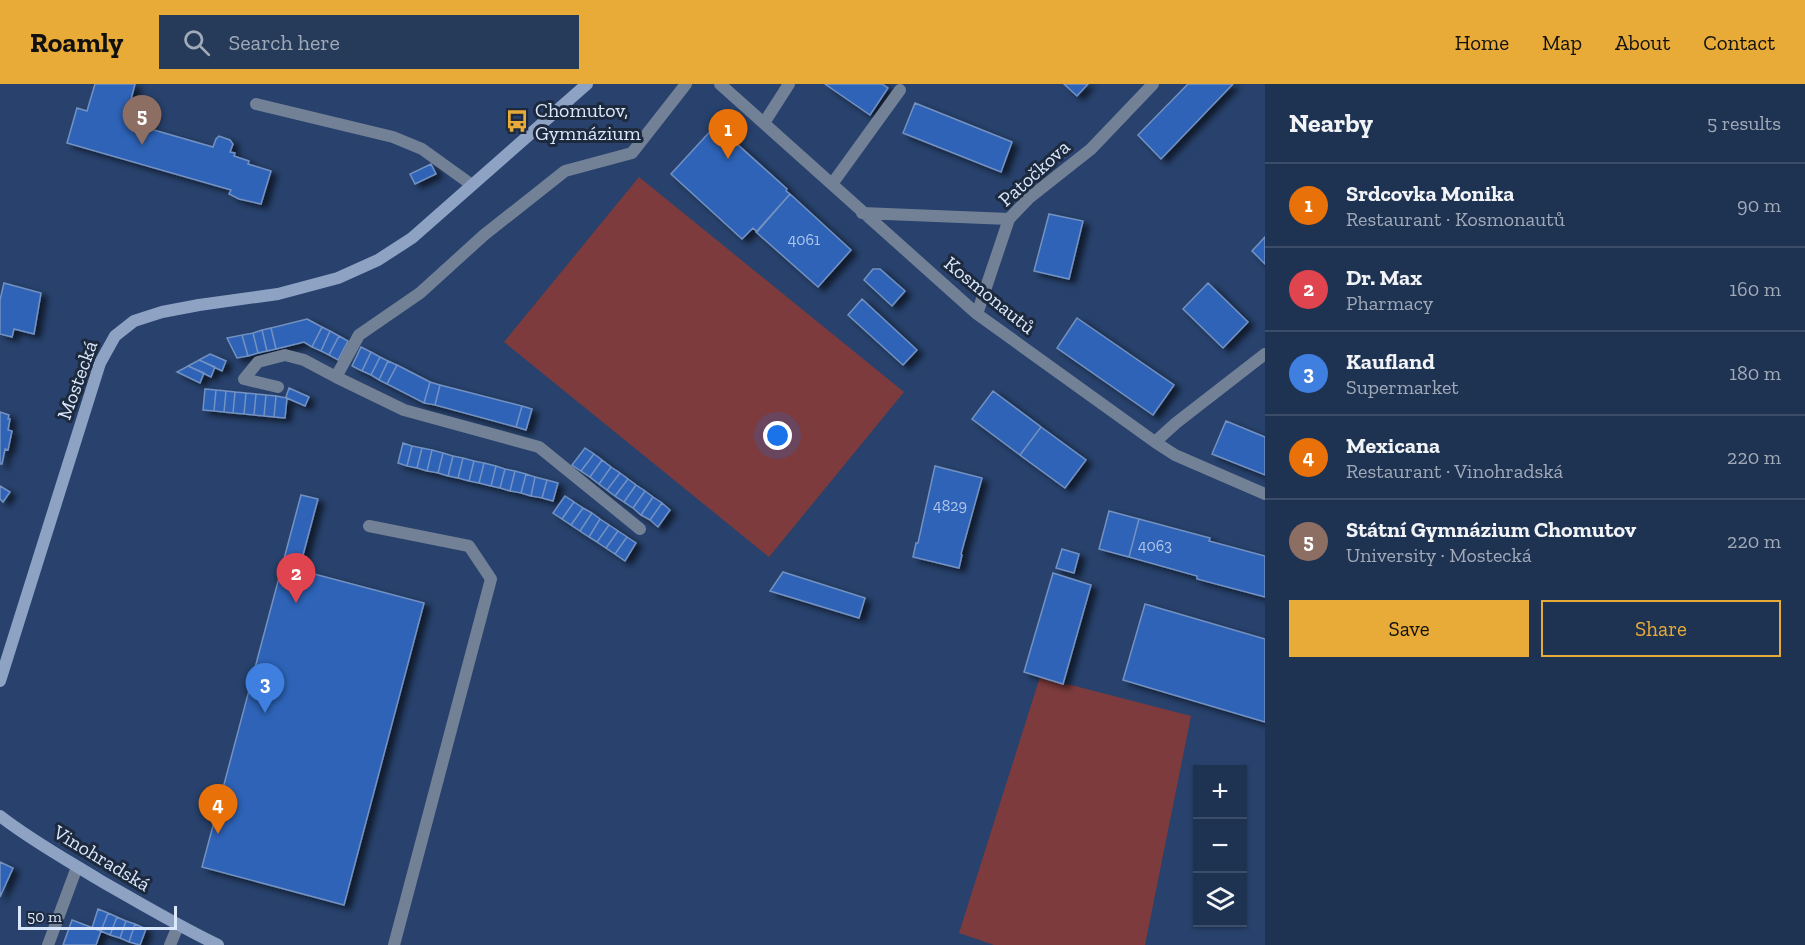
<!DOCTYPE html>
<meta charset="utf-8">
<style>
:root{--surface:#1e3252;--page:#263a59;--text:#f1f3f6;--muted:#a1aab8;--line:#3c4d69;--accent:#e8ab37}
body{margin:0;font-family:"Zilla Slab",serif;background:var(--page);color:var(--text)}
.controls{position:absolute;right:18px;bottom:18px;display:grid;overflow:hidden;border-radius:0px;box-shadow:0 2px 4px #0004}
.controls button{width:54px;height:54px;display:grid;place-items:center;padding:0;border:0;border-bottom:2px solid var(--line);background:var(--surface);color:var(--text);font:30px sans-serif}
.scale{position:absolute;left:18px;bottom:15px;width:159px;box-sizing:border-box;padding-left:6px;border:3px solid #dae7fc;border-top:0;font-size:16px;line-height:21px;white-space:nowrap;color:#dae7fc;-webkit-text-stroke:4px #1d293d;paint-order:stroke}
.you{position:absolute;left:778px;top:352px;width:21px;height:21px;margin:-15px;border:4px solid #fff;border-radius:50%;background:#1a73e8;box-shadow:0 0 0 9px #1a73e833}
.badge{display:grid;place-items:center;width:39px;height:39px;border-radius:50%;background:var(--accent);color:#fff;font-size:20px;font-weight:700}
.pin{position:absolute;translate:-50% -50px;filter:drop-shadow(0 2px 3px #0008)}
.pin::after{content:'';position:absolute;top:32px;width:21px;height:18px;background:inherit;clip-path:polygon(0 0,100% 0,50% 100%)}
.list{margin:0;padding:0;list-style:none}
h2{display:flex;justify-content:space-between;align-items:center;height:78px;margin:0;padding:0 24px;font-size:26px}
h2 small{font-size:20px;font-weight:400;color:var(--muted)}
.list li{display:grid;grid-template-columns:39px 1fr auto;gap:18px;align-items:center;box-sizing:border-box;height:84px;padding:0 24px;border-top:2px solid var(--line)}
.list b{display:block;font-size:22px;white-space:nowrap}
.list p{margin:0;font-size:20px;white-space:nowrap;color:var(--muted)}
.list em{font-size:20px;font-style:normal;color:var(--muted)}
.actions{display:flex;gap:12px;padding:18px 24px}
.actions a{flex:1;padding:14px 0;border:2px solid var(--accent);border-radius:0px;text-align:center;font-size:21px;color:var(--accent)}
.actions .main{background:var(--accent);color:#111}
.icon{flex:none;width:33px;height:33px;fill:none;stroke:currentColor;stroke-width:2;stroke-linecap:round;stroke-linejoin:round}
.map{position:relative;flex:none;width:1265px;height:861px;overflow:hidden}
header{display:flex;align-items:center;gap:36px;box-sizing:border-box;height:84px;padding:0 30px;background:var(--accent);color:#111}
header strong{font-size:28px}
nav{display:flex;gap:33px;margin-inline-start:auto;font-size:21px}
.search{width:420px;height:54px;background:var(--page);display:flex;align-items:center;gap:15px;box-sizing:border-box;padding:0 21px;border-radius:0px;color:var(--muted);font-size:22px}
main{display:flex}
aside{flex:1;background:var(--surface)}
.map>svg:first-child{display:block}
.green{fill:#7d3b3d}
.building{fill:#2e63b7;stroke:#7391c1;stroke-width:1.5;filter:url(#shadow)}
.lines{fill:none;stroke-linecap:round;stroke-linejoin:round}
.lane{stroke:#738196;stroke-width:12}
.street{stroke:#738196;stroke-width:12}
.secondary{stroke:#8ea3c4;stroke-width:12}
.labels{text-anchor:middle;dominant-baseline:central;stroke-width:6;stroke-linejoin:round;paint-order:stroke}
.number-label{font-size:16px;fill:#afc6eb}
.poi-label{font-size:20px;fill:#dae7fc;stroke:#1d293d;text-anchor:start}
.street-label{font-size:20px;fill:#dae7fc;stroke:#1d293d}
</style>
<header>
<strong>Roamly</strong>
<div class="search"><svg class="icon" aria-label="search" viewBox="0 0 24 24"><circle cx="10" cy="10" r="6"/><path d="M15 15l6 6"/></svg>Search here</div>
<nav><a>Home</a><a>Map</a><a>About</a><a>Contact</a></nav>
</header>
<main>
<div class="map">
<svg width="1265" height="861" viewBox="0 0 1265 861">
<defs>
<filter id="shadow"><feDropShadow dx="6" dy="4" stdDeviation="3" flood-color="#0009"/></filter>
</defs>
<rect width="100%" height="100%" fill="#28426d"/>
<path class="green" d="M639 93 904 308 769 473 504 258Z
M1040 593 1191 632 1145 861H994L959 849Z"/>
<path class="building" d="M95 0H135L128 27 133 28 135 32 133 40 213 63 216 55 219 52 230 56 233 60 230 68 235 69 234 72 249 77 248 80 271 87 261 120 239 115 229 110 231 106 67 59 77 24 87 27Z
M825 0H882L888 4 870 31Z
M1064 0H1088L1077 12Z
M1188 0H1233L1161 75 1138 51Z
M915 19 1012 58 1001 88 903 49Z
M716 41 787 105 786 107 790 110 757 148 753 144 742 155 671 90Z
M431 80 436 90 415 100 410 90Z
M790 110 851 166 818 203 756 148Z
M1049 130 1083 137 1069 195 1034 187Z
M1265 153V180L1252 167Z
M873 185H880L905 207 892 222 864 196Z
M4 199 41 209 34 250 14 245 12 253 0 250V216Z
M1208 199 1248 238 1223 264 1183 225Z
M862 215 917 266 903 281 848 231Z
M1077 234 1174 301 1153 331 1057 264Z
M307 235 322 243 312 263 304 258 276 265 271 244Z
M322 243 330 247 321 267 312 263Z
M271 244 276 265 267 267 262 246Z
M262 246 267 267 258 269 253 249Z
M330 247 339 252 329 271 321 267Z
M253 249 258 269 248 272 242 251Z
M242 251 248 272 237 274 227 254Z
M339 252 348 257 338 276 329 271Z
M361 263 371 268 362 287 352 282Z
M371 268 380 273 371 291 362 287Z
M210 270 226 277 222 287 199 276Z
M380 273 388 277 379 296 371 291Z
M199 276 215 283 211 293 188 282Z
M388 277 397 281 387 300 379 296Z
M397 281 430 298 424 319 387 300Z
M188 282 204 289 200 299 177 288Z
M430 298 440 301 435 321 424 319Z
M440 301 522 322 516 343 435 321Z
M289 304 309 313 305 322 287 314 286 313Z
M205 305 216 306 214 327 203 326Z
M216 306 226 307 224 328 214 327Z
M226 307 235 308 233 329 224 328Z
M993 307 1041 343 1020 371 972 335Z
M235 308 246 309 244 330 233 329Z
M246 309 256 310 254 331 244 330Z
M256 310 266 311 264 332 254 331Z
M266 311 276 312 274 333 264 332Z
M276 312 287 314 285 334 274 333Z
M522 322 532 325 526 346 516 343Z
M0 328 9 331 8 335H10L8 346 12 347 8 366 5 365 2 380H0Z
M1226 337 1265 353V391L1212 370Z
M1041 343 1086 376 1065 404 1020 371Z
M403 359 412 362 407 382 398 379Z
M412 362 422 364 417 384 407 382Z
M422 364 432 366 427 387 417 384Z
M585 364 594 370 581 387 572 381Z
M432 366 443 369 438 389 427 387Z
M443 369 453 372 448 392 438 389Z
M594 370 602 376 590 393 581 387Z
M453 372 463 374 458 394 448 392Z
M463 374 474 377 469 397 458 394Z
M602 376 611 383 599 400 590 393Z
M474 377 484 379 479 399 469 397Z
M484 379 496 382 491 402 479 399Z
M496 382 505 385 500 404 491 402Z
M935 382 982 394 961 470 962 471 959 484 913 473 916 459H918Z
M611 383 620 389 607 406 599 400Z
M505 385 515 387 510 407 500 404Z
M515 387 526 390 521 409 510 407Z
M620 389 628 395 615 412 607 406Z
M526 390 535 393 531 412 521 409Z
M535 393 547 396 542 414 531 412Z
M628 395 636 401 624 418 615 412Z
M547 396 558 399 553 417 542 414Z
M636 401 645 407 633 424 624 418Z
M0 402 10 408 3 418 0 415Z
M645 407 653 413 641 431 633 424Z
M301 411 318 415 299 486 424 519 344 821 202 783Z
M565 412 574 418 562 435 553 429Z
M653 413 662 419 650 436 641 431Z
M574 418 583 424 571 441 562 435Z
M662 419 670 426 658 443 650 436Z
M583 424 592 429 580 447 571 441Z
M1109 427 1139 435 1129 473 1099 465Z
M592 429 600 435 589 453 580 447Z
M600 435 609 441 597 458 589 453Z
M1139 435 1210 454 1209 457 1265 472V513L1197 495V492L1129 473Z
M609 441 618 447 606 464 597 458Z
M618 447 627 453 615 470 606 464Z
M627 453 636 459 625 477 615 470Z
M1062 465 1079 470 1074 489 1056 484Z
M783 488 865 514 859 534 770 507Z
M1053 489 1091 501 1063 600 1024 588Z
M1145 520 1265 555V638L1123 596Z
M0 778 13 784 0 813Z
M98 825 108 829 101 847 92 844Z
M108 829 117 833 110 851 101 847Z
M117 833 126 837 120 854 110 851Z
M72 836 101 847 96 861H63Z
M126 837 135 840 129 858 120 854Z
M135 840 146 845 140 861 129 858Z"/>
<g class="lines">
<path class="lane" d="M832 100 900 6
M336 293 359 251 420 209 484 151 565 87 632 69 686 0
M278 303 244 295 258 278 285 271 304 276 336 293 404 326 539 363 640 445
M369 442 469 462 491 495 394 861
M48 861 77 783"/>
<path class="street" d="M720 0 977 230 1155 358 1175 371 1265 410
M256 20 393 53 422 65 472 101
M764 39 789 0
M862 129 1009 135
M977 230 1009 135 1029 114 1091 65 1153 0
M1155 358 1176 339 1265 270
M170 861 178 842"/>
<path class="secondary" d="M0 597 100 279 115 252 134 237 162 228 199 221 278 210 338 194 378 176 412 154 587 0
M0 732C32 757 67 776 101 797 140 819 178 842 218 861"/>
</g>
<defs>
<g id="bus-bare" transform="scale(1.8)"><path d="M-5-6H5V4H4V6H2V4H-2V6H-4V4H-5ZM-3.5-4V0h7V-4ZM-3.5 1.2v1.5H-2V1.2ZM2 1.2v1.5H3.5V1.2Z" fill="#e8ab37" stroke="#1d293d" stroke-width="2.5" paint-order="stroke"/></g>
</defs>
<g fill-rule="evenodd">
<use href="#bus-bare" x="517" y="37"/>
</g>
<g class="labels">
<g class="number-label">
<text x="804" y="155">4061</text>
<text x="950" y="421">4829</text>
<text x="1155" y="461">4063</text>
</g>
<g class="poi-label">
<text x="535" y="26">Chomutov,<tspan x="535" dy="23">Gymnázium</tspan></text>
</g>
<g class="street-label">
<text transform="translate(1034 89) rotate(-42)">Patočkova</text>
<text transform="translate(990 211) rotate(39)">Kosmonautů</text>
<text transform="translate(77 296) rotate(-70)">Mostecká</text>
<text transform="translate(102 774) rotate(31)">Vinohradská</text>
</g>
</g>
</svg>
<div class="controls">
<button>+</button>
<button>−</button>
<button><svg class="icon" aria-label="layers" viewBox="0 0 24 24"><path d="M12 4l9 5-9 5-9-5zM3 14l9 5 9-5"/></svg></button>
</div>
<div class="scale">50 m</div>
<div class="you"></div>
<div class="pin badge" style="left:728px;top:75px;background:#e8710a">1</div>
<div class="pin badge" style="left:296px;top:519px;background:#e0444e">2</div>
<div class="pin badge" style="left:265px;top:629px;background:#3f7fe0">3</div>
<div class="pin badge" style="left:218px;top:750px;background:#e8710a">4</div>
<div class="pin badge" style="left:142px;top:61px;background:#8d6e63">5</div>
</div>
<aside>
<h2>Nearby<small>5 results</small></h2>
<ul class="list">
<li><span class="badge" style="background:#e8710a">1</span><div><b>Srdcovka Monika</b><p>Restaurant · Kosmonautů</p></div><em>90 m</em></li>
<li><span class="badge" style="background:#e0444e">2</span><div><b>Dr. Max</b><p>Pharmacy</p></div><em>160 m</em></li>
<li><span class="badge" style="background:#3f7fe0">3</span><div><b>Kaufland</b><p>Supermarket</p></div><em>180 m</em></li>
<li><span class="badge" style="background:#e8710a">4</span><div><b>Mexicana</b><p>Restaurant · Vinohradská</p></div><em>220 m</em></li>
<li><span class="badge" style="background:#8d6e63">5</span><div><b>Státní Gymnázium Chomutov</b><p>University · Mostecká</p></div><em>220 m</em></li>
</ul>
<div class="actions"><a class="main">Save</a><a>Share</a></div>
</aside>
</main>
